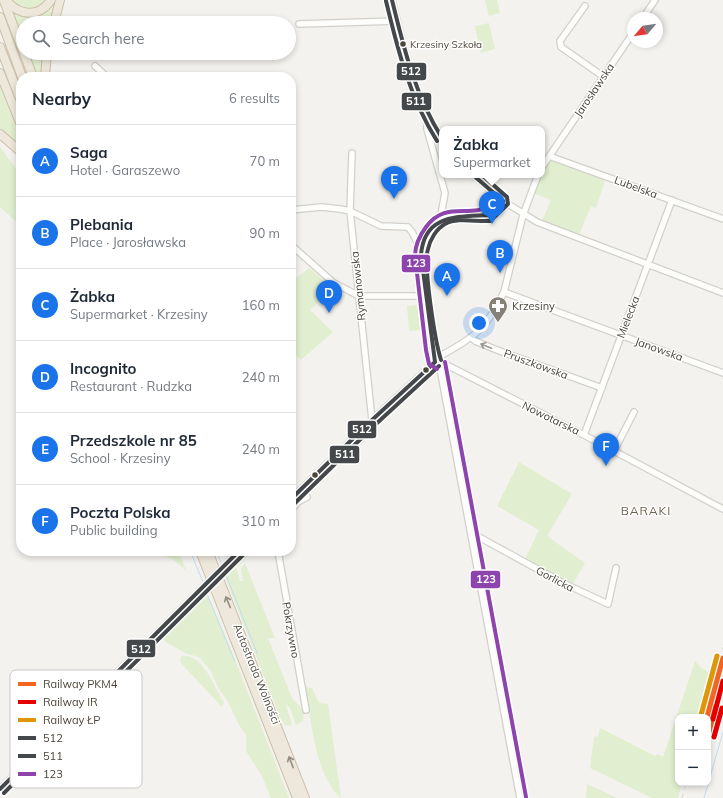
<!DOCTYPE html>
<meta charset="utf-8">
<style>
:root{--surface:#fff;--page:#f6f6f7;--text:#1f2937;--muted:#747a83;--line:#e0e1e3;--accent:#1a73e8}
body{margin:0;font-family:Mulish,sans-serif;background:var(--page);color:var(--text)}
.controls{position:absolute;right:12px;bottom:12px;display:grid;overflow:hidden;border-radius:8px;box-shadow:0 2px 6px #0003}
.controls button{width:36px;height:36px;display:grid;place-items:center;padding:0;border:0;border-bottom:1px solid var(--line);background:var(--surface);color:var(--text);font:20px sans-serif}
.compass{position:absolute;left:627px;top:12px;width:36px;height:36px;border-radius:50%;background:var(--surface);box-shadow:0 2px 6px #0003;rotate:241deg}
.you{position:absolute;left:479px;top:323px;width:14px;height:14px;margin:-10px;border:3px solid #fff;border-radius:50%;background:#1a73e8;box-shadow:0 0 0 6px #1a73e833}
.badge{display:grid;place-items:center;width:26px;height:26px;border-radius:50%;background:var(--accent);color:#fff;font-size:13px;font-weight:700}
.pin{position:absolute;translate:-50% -33px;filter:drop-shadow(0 1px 2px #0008)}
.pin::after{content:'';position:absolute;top:21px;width:14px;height:12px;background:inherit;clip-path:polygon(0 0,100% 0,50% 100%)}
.popup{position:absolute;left:439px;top:126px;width:106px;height:52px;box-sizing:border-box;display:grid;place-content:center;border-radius:8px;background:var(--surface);filter:drop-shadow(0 1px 3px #0005);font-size:13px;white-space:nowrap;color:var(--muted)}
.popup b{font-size:15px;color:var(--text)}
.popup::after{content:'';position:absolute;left:50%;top:100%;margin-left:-8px;border:8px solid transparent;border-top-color:var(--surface)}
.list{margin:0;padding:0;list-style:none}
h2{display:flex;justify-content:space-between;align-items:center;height:52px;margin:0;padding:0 16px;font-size:17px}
h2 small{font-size:13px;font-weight:400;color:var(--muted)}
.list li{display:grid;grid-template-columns:26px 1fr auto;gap:12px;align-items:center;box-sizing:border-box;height:72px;padding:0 16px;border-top:1px solid var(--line)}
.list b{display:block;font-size:15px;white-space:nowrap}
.list p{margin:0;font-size:13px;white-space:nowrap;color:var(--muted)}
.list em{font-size:13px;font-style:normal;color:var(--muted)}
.icon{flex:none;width:22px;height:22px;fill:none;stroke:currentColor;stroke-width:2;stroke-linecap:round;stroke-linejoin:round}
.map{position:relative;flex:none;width:723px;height:798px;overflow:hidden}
.search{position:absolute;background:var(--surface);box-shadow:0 2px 6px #0003;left:16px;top:16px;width:280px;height:44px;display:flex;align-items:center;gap:10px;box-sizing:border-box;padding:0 14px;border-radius:22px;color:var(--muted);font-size:15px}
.panel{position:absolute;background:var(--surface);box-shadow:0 2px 6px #0003;left:16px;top:72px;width:280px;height:484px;border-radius:16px}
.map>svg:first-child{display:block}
.green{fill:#e1eecf}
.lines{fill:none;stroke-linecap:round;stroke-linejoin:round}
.stream{stroke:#c0ddf1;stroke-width:1}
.minor-casing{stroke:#d2d0cb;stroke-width:8}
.highway-casing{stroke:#ccbfa9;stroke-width:10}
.minor{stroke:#fdfdfc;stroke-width:5.5}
.highway{stroke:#ede8db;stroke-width:8}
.rail{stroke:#dbdbda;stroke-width:1;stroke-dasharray:5 5;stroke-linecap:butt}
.minor-bridge-casing{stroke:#d2d0cb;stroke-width:8;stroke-linecap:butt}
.minor-bridge{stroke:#fdfdfc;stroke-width:5.5}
.bus-1-casing{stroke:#fff;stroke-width:7}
.bus-2-casing{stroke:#fff;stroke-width:7}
.bus-3-casing{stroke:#fff;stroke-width:7}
.bus-1{stroke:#45484a;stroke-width:4}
.bus-2{stroke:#45484a;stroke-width:4}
.bus-3{stroke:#8e44ad;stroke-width:4}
.rail-1-casing{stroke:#fff;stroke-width:8}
.rail-2-casing{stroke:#fff;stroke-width:8}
.rail-3-casing{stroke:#fff;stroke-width:8}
.rail-1{stroke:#f26522;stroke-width:5}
.rail-2{stroke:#e50000;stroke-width:5}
.rail-3{stroke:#dd9709;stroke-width:5}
.oneway{stroke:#9b9791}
.oneway2{stroke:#948e82}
.bus-dot{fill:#4b4439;stroke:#fff;stroke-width:1.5}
.labels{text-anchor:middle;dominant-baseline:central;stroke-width:3;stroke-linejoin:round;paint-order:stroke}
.bus-label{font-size:10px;fill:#4b4439;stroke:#fff;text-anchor:start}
.street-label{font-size:11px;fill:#4b4439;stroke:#fff}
.poi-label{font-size:11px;fill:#4b4439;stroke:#fff;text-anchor:start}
.neighbourhood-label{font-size:12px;letter-spacing:1px;fill:#6e6250;stroke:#fff}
.key{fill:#fff;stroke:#c9c7c4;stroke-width:1}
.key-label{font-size:11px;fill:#4b4439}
.line-badge{stroke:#fff;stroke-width:1.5}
.badge-label{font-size:11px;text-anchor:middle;font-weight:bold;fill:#fff}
</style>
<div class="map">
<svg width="723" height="798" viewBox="0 0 723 798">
<rect width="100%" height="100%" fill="#f4f2ee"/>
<path class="green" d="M9 0H49C32 14 26 11 9 0Z
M54 0H59L53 23H23V45L9 8 24 15Z
M485 0H497L500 13 489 16Z
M489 23 495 49 481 53 475 26Z
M26 53H45L43 77H36Z
M0 78 21 130V149L0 131Z
M0 147 21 175V226L0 207Z
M550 157 606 177 596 208 591 206 578 237 541 223 551 200 533 193 540 175H542V169Z
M309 268 333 288 310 310 333 332 301 360 291 351V282Z
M419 305 422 330 409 331 407 306Z
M519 462 572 494 547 536 585 563 572 585 525 559 539 530 497 506Z
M163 551H179L186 571 174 560 165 556Z
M244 551H252L239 566H236L240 581H243L241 569 245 563 275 638H268L292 698 304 711 303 721 296 725 290 708 286 704 292 726 285 725 281 720 223 572 226 569 230 571 236 568 231 564Z
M207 588 289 798H271L262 776 246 751V735L239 725 227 700 217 686 211 671 199 657 185 653 166 642 159 635 199 596 204 600 206 597 205 590 235 662Z
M181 656C204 653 213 687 224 702L222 707 180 662Z
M695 661 701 668 713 675 701 717H678V783H682L678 798H652L590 768 594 737 598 736 600 728 655 756 658 754 663 757Z
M305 687 312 688 319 703 328 704 341 798C314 774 312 721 305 687Z
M587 784 617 798H586Z"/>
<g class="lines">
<path class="stream" d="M190 551 204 584
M216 551 222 565
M224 570 257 653
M205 589 235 662
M704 798 723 732"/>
<g class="minor-casing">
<path id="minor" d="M392 0C404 48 413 97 442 138
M585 6 560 41 561 47 604 77
M643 18 655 0
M299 24 397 21
M95 66 107 77
M427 114V129L445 193 440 220
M352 153 350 211 372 420
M549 156 723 219
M542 167 633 33
M473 175 503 201 537 222 723 293
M291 210 321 207 340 209 350 211 381 226 408 227 412 232 421 250
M484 215 489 209 492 193
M291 245 334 283 359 296H425
M504 292 723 373
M472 338 475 341 497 350 602 388
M442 355C475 337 487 328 504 292L523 215 538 175
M435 362 421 255C421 248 424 242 427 235 440 211 465 217 488 215L503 201
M441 362 584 435 723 509
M439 363 520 798
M584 435 672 200
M614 451 634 412
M291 499 372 420 435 362
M291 510 298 502 307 497 303 488
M472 536 479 537 559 581 608 604 616 568
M278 551 306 710
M230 560 239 551
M0 789 198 592"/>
</g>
<g class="highway-casing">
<path id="highway" d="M6 0C19 16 39 18 51 0
M4 1 23 51
M0 17 22 77
M54 23 60 0
M0 47 21 101
M24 53 33 77
M0 73 21 125
M45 77 47 53
M0 134 21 152
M200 551 297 798
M208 551 305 798"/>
</g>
<use href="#minor" class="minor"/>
<use href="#highway" class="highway"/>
<path class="rail" d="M704 717 723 647
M682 798 686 783"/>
<g class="minor-bridge-casing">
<path id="minor-bridge" d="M198 592 230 560"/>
</g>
<use href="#minor-bridge" class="minor-bridge"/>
<g class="bus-1-casing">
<path id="bus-1" d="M392 0C404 49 415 95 442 138
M473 175 503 201
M435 362 421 255C424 214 457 217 488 215L503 201
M291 499 372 420 435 362
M0 789 239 551"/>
</g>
<g class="bus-2-casing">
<path id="bus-2" d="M386 1C398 51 410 98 437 141
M441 360C435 341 423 266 428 249 430 240 436 229 445 224 458 217 476 222 490 221L508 204 507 197 482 175
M295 503 376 424 439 366
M4 793 243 555"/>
</g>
<g class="bus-3-casing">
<path id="bus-3" d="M445 362 526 797
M437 369 429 364 426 350 415 256C415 245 420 235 426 227 446 200 469 219 492 205"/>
</g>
<use href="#bus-1" class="bus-1"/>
<use href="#bus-2" class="bus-2"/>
<use href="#bus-3" class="bus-3"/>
<g class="rail-1-casing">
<path id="rail-1" d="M707 717 723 658
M708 735 716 706"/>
</g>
<g class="rail-2-casing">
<path id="rail-2" d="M713 719 723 681
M714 737 722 708"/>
</g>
<g class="rail-3-casing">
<path id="rail-3" d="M701 715 717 656"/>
</g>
<use href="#rail-1" class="rail-1"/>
<use href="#rail-2" class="rail-2"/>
<use href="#rail-3" class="rail-3"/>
</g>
<defs><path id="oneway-shaft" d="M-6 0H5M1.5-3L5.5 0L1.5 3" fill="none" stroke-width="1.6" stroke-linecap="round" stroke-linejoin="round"/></defs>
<use class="oneway" href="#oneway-shaft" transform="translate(486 346) rotate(-158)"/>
<g class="oneway2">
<use href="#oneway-shaft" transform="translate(228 602) rotate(-112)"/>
<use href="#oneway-shaft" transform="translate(291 762) rotate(-111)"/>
</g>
<defs>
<g id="pharmacy-pin" transform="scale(1)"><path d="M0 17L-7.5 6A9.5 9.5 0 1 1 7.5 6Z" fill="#868178" stroke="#fff"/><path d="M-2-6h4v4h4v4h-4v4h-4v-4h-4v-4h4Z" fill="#fff"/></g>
</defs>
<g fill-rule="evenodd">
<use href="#pharmacy-pin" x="498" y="306"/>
</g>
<g class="bus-dot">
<circle cx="403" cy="44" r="3.5"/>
<circle cx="426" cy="370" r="3.5"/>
<circle cx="315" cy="475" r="3.5"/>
</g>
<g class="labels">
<g class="bus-label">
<text x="410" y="44">Krzesiny Szkoła</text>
</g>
<g class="street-label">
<text transform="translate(594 90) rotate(-56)">Jarosławska</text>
<text transform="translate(636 187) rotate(20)">Lubelska</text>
<text transform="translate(358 286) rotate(-96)">Rymanowska</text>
<text transform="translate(628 317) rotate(-69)">Mielecka</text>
<text transform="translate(659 349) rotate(20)">Janowska</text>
<text transform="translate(536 364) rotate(20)">Pruszkowska</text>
<text transform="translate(551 418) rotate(26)">Nowotarska</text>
<text transform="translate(555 579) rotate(28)">Gorlicka</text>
<text transform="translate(291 630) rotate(80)">Pokrzywno</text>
<text transform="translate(257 674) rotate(68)">Autostrada Wolności</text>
</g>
<g class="poi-label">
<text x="512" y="306">Krzesiny</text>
</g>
<g class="neighbourhood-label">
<text x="646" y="510">BARAKI</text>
</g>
</g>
<rect x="10" y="670" width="132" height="118" rx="6" class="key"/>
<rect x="18" y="682" width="18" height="4" fill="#f26522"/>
<rect x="18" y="700" width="18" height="4" fill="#e50000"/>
<rect x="18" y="718" width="18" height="4" fill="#dd9709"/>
<rect x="18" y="736" width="18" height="4" fill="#45484a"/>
<rect x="18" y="754" width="18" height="4" fill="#45484a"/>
<rect x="18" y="772" width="18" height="4" fill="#8e44ad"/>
<g class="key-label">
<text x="43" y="688">Railway PKM4</text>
<text x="43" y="706">Railway IR</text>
<text x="43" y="724">Railway ŁP</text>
<text x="43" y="742">512</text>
<text x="43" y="760">511</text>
<text x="43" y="778">123</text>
</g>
<g class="line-badge">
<rect x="396" y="62" width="31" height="19" rx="4" fill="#45484a"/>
<rect x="401" y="92" width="31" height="19" rx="4" fill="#45484a"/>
<rect x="401" y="254" width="30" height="19" rx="4" fill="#8e44ad"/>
<rect x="347" y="420" width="30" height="19" rx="4" fill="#45484a"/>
<rect x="329" y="445" width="31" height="19" rx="4" fill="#45484a"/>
<rect x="470" y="570" width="31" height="19" rx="4" fill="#8e44ad"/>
<rect x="126" y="639" width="30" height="19" rx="4" fill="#45484a"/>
</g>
<g class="badge-label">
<text x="411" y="75">512</text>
<text x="416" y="105">511</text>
<text x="416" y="267">123</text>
<text x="362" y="433">512</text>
<text x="345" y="458">511</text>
<text x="486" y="583">123</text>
<text x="141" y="653">512</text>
</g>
</svg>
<div class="controls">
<button>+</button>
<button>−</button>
</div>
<svg class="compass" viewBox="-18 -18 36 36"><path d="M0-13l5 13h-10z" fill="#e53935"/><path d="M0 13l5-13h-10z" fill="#747a83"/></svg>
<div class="you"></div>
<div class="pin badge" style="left:447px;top:296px">A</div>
<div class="pin badge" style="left:500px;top:273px">B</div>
<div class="pin badge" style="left:492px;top:224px">C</div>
<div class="popup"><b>Żabka</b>Supermarket</div>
<div class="pin badge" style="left:329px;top:313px">D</div>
<div class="pin badge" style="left:394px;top:199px">E</div>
<div class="pin badge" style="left:606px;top:466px">F</div>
<div class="search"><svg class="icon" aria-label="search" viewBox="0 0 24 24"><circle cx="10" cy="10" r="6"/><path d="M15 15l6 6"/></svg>Search here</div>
<section class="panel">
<h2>Nearby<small>6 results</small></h2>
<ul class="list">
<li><span class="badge">A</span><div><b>Saga</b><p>Hotel · Garaszewo</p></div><em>70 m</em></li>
<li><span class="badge">B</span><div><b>Plebania</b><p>Place · Jarosławska</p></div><em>90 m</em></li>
<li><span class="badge">C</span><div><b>Żabka</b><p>Supermarket · Krzesiny</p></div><em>160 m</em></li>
<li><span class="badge">D</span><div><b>Incognito</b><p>Restaurant · Rudzka</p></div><em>240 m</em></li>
<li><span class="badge">E</span><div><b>Przedszkole nr 85</b><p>School · Krzesiny</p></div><em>240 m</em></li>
<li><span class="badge">F</span><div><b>Poczta Polska</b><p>Public building</p></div><em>310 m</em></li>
</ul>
</section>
</div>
